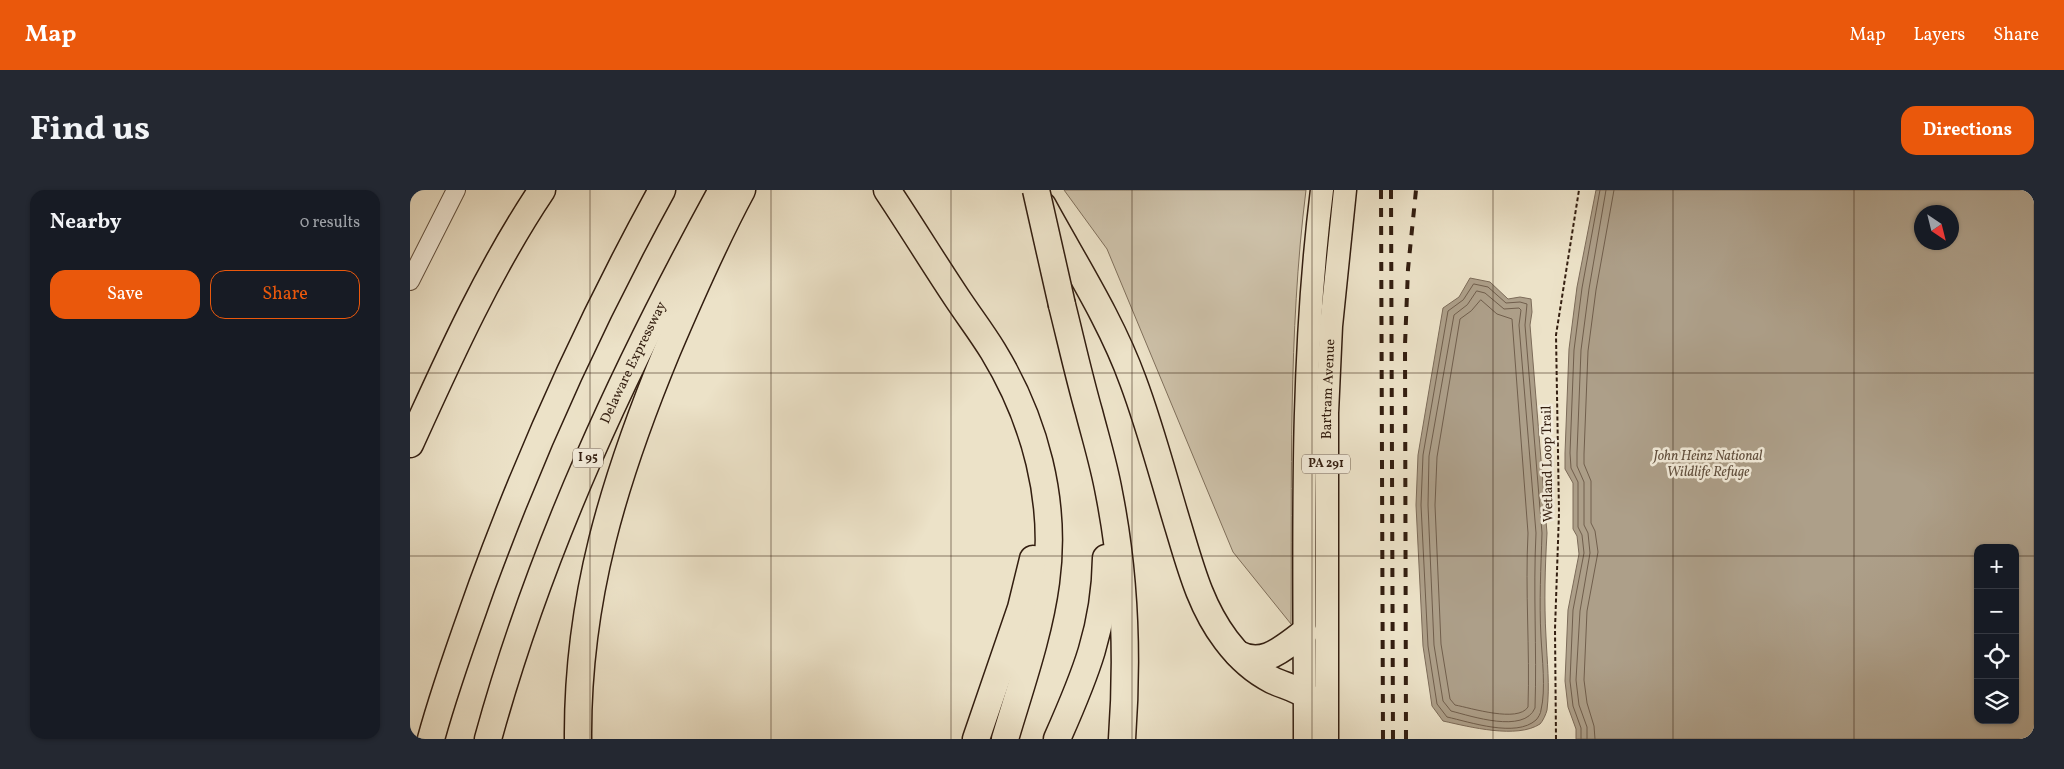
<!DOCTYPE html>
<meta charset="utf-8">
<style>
:root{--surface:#171b24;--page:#242831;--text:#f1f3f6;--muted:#9ea1a6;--line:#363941;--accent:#ea580c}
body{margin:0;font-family:Vollkorn,serif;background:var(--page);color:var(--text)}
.controls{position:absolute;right:15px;bottom:15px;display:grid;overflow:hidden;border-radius:10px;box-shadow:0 1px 4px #0004}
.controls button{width:45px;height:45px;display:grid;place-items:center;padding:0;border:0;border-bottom:1px solid var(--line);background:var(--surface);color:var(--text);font:25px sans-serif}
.compass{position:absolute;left:1504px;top:15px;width:45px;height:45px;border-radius:50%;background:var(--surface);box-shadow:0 1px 4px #0004;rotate:145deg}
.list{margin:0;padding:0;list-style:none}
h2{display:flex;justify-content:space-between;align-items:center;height:65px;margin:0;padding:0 20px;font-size:21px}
h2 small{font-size:16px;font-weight:400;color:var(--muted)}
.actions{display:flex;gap:10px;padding:15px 20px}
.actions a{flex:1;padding:11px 0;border:1px solid var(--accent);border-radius:15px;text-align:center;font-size:18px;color:var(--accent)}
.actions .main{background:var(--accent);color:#fff}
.icon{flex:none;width:28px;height:28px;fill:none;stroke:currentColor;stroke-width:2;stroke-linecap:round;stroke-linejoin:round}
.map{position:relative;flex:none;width:1624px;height:549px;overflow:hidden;border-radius:15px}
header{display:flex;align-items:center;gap:30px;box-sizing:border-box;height:70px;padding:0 25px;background:var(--accent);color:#fff}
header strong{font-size:24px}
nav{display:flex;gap:28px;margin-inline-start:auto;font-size:18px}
.intro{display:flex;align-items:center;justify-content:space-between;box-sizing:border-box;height:120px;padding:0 30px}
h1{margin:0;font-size:35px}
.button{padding:12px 22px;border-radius:15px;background:var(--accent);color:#fff;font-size:18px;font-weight:700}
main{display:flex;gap:30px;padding:0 30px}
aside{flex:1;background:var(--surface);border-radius:15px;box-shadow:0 1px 4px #0004}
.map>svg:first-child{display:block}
.green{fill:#cdc1a9;stroke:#80705c}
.water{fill:#ad9f89;stroke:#7c6b59;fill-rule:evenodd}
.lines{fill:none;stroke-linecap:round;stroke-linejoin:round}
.shore{stroke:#705e4c;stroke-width:1}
.minor-casing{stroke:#614f3e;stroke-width:20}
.major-casing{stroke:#331e10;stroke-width:25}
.highway-casing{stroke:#331e10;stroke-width:29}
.path{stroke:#331e10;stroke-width:2;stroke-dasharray:4 2.5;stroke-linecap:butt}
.minor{stroke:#f3ecdb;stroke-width:18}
.major{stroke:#ece2c8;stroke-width:22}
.highway{stroke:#ece2c8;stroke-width:26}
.rail{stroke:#331e10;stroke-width:4;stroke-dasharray:9 9;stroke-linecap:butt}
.highway-bridge-casing{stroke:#331e10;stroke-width:29;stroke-linecap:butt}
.highway-bridge{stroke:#ece2c8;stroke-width:26}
.grid{fill:none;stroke:#331e10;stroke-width:1;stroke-opacity:0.55}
.labels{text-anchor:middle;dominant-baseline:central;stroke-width:5;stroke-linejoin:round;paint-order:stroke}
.shield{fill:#f3ecdb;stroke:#6d5c4d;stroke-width:1}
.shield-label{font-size:12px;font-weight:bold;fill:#331e10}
.street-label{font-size:14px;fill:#331e10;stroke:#f3ecdb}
.park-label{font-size:14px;font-style:italic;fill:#614f3e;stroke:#f3ecdb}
</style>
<header>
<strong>Map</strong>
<nav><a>Map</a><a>Layers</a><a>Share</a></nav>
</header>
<div class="intro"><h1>Find us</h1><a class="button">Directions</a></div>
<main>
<aside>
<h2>Nearby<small>0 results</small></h2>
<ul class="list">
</ul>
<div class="actions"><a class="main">Save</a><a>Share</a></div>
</aside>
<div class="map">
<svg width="1624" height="549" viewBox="0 0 1624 549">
<rect width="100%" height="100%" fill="#ece2c8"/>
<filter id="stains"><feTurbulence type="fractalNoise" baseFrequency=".004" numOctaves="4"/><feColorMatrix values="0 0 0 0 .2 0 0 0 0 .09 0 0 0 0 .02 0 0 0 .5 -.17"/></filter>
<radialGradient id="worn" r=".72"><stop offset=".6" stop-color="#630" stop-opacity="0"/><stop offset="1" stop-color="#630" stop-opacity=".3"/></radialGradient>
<path class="green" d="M654 0H896C878 144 882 290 881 434L823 362 697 59Z"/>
<path class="water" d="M1186 0H1624V549H1166V539L1158 517 1155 491 1158 420 1169 364 1167 346 1163 339V293L1155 279V263L1159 159 1167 97ZM1512 22H1542V52H1512ZM1568 358H1605V530H1568Z
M1060 88 1080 92 1098 109 1110 107 1121 109 1122 122 1120 135 1137 343C1135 378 1134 412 1136 447 1137 471 1140 496 1137 520 1136 524 1133 531 1130 534 1107 549 1060 537 1033 531L1022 516 1013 456 1006 315 1008 265 1033 118 1049 107Z"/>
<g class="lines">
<path class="shore" d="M1064 94 1078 97 1096 113 1110 112 1117 114 1115 135 1132 343C1131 377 1129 412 1131 447 1132 467 1136 500 1131 520 1131 523 1128 528 1126 530 1106 548 1060 532 1037 527L1027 514 1018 456 1011 315 1013 265 1038 121 1053 110Z
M1067 101 1075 103 1094 119 1109 118 1111 120 1109 135 1126 343C1123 402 1127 460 1125 518 1114 544 1061 526 1041 521L1033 511 1024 455 1018 315 1019 266 1044 125 1057 115Z
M1071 110 1087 124 1102 129 1118 343C1115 401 1120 459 1118 517 1108 533 1061 518 1045 515L1040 509 1031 454 1025 315 1027 267 1050 129 1061 121Z
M1171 549V538L1163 516 1160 491 1163 420 1174 363 1172 345 1168 337V292L1161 278 1160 263 1164 160 1172 98 1190 0
M1177 549V537L1169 515 1166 490 1170 421 1180 363 1178 343 1174 335V292L1167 276V263L1171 160 1179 99 1196 0
M1185 549 1184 536 1177 513 1174 490 1177 421 1188 362 1185 341 1181 333V291L1174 274V264L1178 161 1186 100 1204 0"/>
<g class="minor-casing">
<path id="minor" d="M0 91 46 0"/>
</g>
<g class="major-casing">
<g id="major">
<path d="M895 549C895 366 889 183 912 0"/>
<path id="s1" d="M917 549V223L921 136 935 0"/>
</g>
</g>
<g class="highway-casing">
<g id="highway">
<path d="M477 0C501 36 523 72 547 108 559 126 572 143 583 161 625 230 647 311 636 392 629 445 610 498 595 549"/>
<path d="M633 16C664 73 701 130 723 191 741 239 754 290 769 339 781 379 791 417 816 450 828 466 844 481 862 490 874 496 888 498 899 508L910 549"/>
<path d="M652 115C661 151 669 187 679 222 686 249 694 275 699 303 715 384 718 467 712 549"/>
<path d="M0 254C39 168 79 79 132 0"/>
<path d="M828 464C854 478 874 457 894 443"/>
<path d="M21 549C35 497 54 446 72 395 122 259 182 127 252 0"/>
<path id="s2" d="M78 549C131 356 216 175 312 0"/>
<path d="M168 549C167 409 204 289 257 161 280 107 304 52 332 0"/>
<path d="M566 549 611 418 623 369"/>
<path d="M647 549C675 486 695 438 696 368"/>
</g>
</g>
<path class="path" d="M1146 549 1145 439 1149 323 1146 145 1169 0"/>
<use href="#minor" class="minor"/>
<use href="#major" class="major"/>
<use href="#highway" class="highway"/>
<path class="rail" d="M971 0 973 549
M981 0 983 549
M996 549 995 155 998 79 1006 0"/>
<g class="highway-bridge-casing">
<path id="highway-bridge" d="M626 0 652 115"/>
</g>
<use href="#highway-bridge" class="highway-bridge"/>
</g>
<path class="grid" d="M180 0V549M361 0V549M541 0V549M722 0V549M902 0V549M1083 0V549M1263 0V549M1444 0V549M0 183H1624M0 366H1568M1605 366H1624"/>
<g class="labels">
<g class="shield">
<rect x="163" y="258.5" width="30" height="19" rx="4"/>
<rect x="892" y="264.5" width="48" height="19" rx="4"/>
</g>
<g class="shield-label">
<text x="178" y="268">I 95</text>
<text x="916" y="274">PA 291</text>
</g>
<g class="street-label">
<text stroke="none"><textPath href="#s2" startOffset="404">Delaware Expressway</textPath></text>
<text stroke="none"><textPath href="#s1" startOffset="350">Bartram Avenue</textPath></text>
<text transform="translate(1138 274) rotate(-91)">Wetland Loop Trail</text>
</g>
<g class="park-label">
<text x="1298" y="266">John Heinz National<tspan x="1298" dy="16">Wildlife Refuge</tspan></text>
</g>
</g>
<rect width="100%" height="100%" filter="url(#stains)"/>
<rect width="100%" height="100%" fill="url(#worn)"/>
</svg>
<div class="controls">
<button>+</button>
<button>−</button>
<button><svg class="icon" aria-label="locate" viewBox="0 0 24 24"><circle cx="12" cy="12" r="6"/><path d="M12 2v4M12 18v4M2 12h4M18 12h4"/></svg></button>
<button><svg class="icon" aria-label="layers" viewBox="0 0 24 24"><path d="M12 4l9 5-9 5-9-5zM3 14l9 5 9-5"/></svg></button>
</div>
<svg class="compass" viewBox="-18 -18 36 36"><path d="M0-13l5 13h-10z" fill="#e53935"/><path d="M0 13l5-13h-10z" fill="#9ea1a6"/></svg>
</div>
</main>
